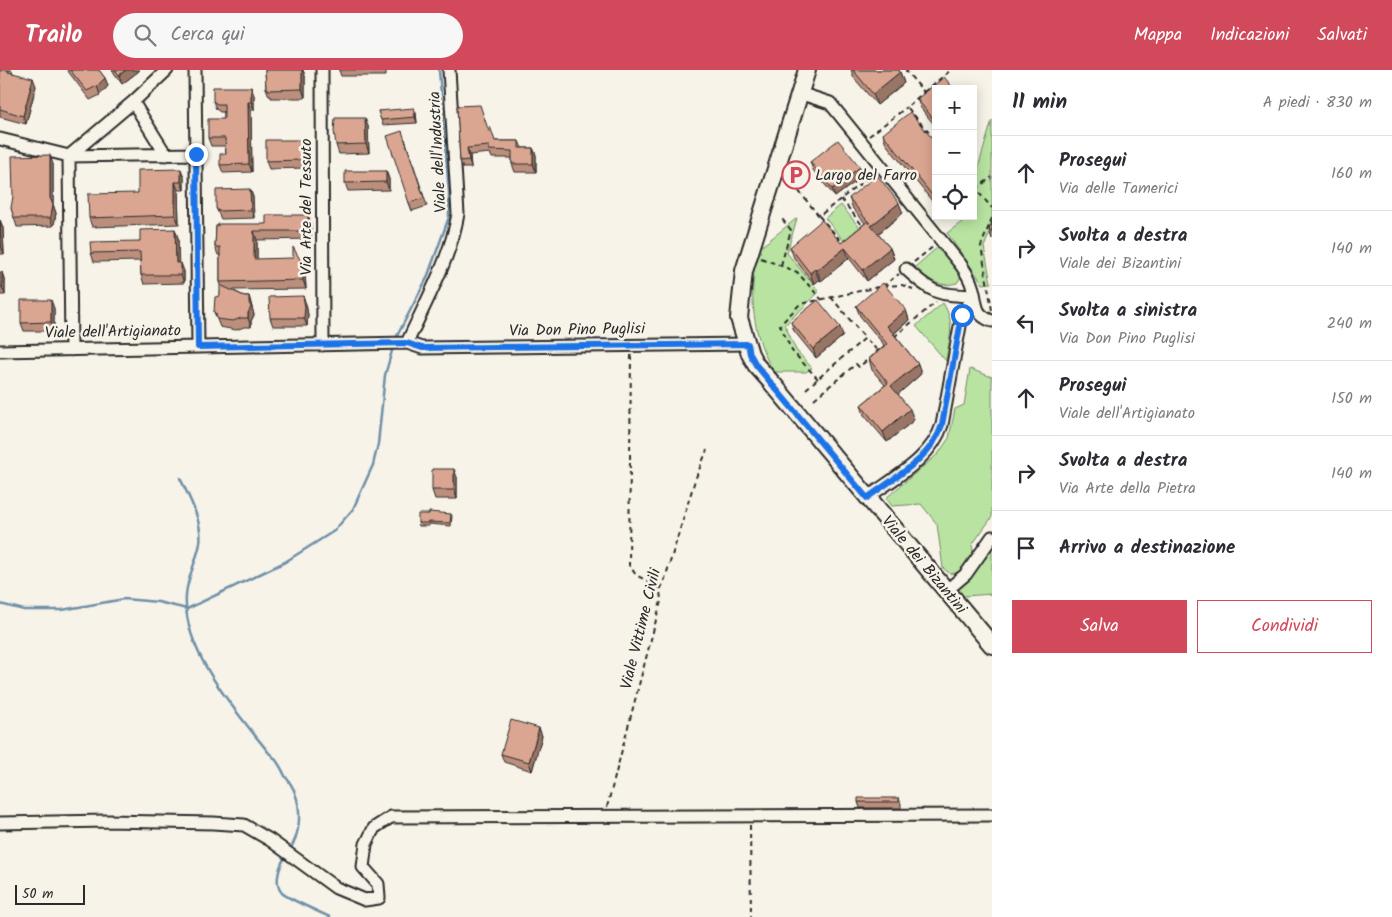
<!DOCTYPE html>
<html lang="it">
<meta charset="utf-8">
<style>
:root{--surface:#fff;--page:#f7f7f7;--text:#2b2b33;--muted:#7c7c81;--line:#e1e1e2;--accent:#d1495b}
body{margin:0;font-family:Kalam,sans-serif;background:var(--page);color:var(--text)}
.controls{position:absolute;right:15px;top:15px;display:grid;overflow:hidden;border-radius:0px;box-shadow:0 2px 12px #0003}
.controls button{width:45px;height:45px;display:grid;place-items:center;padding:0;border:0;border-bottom:1px solid var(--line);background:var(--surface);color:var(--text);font:25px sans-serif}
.scale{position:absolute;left:15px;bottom:12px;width:70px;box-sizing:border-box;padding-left:5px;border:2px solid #2b2b2b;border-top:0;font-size:14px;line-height:18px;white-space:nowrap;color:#2b2b2b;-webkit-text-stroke:4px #f7f3e8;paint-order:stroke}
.stop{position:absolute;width:15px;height:15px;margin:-11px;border:4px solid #1a73e8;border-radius:50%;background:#fff}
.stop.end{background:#1a73e8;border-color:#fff;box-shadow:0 1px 5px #0008}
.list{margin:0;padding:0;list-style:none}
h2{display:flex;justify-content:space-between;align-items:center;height:65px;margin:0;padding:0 20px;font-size:21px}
h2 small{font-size:16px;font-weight:400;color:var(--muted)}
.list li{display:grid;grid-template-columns:32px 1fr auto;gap:15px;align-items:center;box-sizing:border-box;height:75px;padding:0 20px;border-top:1px solid var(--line)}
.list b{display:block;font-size:19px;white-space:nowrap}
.list p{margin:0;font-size:16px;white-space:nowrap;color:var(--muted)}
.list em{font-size:16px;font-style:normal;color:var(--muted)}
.actions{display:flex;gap:10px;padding:15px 20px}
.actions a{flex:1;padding:11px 0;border:1px solid var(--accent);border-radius:0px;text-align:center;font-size:18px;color:var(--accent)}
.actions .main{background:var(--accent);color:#fff}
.icon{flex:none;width:28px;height:28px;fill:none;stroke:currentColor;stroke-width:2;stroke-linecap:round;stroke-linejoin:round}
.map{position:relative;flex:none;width:992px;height:847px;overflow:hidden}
header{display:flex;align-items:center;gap:30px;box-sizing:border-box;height:70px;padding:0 25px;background:var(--accent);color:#fff}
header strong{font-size:24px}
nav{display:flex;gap:28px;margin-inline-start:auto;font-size:18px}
.search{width:350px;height:45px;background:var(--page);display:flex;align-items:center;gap:12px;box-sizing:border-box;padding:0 18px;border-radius:28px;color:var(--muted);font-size:19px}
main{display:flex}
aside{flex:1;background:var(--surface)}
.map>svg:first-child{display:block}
.green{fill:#b8e3a1;stroke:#728766}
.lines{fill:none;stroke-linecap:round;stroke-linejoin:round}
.stream{stroke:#6f90a8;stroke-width:2.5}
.street-casing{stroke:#2b2b2b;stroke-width:15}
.secondary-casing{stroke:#2b2b2b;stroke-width:20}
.path{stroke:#2b2b2b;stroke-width:2;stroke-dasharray:5 4;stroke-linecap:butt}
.street{stroke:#f7f3e8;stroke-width:11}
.secondary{stroke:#f7f3e8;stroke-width:16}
.wall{fill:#bc8f7d;stroke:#2b2b2b}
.shaded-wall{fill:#997466;stroke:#2b2b2b}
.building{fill:#dba691;stroke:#2b2b2b}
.route{stroke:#1a73e8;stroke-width:6}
.labels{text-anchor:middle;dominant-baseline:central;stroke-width:5;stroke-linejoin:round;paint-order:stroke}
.street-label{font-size:16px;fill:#2b2b2b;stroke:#f7f3e8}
.poi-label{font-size:16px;fill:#2b2b2b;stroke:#f7f3e8;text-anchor:start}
</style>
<header>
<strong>Trailo</strong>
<div class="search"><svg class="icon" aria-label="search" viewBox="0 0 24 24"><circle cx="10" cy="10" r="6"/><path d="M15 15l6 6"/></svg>Cerca qui</div>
<nav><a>Mappa</a><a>Indicazioni</a><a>Salvati</a></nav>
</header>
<main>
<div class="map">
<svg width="992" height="847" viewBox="0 0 992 847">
<rect width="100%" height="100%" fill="#f7f3e8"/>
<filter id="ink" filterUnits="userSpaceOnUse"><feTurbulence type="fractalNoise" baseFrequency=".02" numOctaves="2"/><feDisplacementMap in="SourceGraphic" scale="10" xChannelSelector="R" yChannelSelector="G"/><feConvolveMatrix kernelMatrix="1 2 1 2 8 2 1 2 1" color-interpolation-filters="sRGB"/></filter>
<g filter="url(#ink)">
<path class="green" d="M992 50V157L984 177 991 213 983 214 947 163 963 151 965 146H973V115Z
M841 135 860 158 844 171 825 148Z
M797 148 787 183 819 222 785 255 796 280 812 298 806 302H774C751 265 749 222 757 180Z
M939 176 962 205 957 213C937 218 929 210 915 197Z
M943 233C956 254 949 268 946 291L916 256Z
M970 299 992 307V447L972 475 974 485C967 494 962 503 950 504L943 498 937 454 921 434 892 436 886 428 938 384 949 368 955 339 964 335Z
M992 479V524L964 526 959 519 969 510Z"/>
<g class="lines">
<path class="stream" d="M397 266 427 208 449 147V123L439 0
M180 408C189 427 203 452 200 473 197 491 187 507 186 525 182 582 236 641 269 683 277 689 281 697 285 706 289 711 293 717 295 723 302 741 300 765 289 781
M0 534 24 540H62L124 529 158 532 187 539 285 492 334 461 353 439 373 395 378 374 385 305 392 281
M286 785C280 795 273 813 282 823 287 828 321 843 330 847"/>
<g class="street-casing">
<path id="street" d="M195 0 198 277
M322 0 323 275
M799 23 830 33 961 195C965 201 970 208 972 216 978 232 972 244 992 251
M133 32 166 85
M0 69 69 86 133 32 167 0
M906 199C933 224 938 225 974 226
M407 273C426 231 450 190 458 144L449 0
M71 280 69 86 196 84
M0 281 407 273 422 278 748 274
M867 428C895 407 931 389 942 355L962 245 974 226
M946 521 966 504 992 467
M0 753 107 751 213 753 244 755 270 770 336 818 365 830 379 828 378 814 363 797 366 774 374 758 391 747 992 745"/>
</g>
<g class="secondary-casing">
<path id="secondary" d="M807 0 744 201 739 248 750 284 756 295 772 313 992 575"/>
</g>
<path class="path" d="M908 0 906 1 924 22 907 37 936 71
M924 22 951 0
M869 66 907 37
M793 114 819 146 874 103
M973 116 992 138
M976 119 992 107
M841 129 863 156
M819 146 842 172
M992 148 981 176 992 240
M761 188 797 202 821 229
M914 192 934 176
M781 195 791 160 782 149
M883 216 902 215 913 219
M831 227 865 268
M894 267 936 232
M631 285 629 495 636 505 653 514 660 520
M818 309 792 281 780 255 800 234 883 216 899 204
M806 319 865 268 878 281
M814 329 856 294 859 297 885 275
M607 737 661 531 660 520 664 512 695 410 707 380
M750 755 751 847"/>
<use href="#street" class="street"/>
<use href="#secondary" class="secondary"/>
</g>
<path class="wall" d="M0 0H12L13 3 36 16 26 54 0 47Z
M67 0H99L105 8 108 16 100 25 90 30Z
M112 0H139V1L122 14Z
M265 0H303L305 6V28H271V26H269L266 18Z
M339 0H386V6H341Z
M851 0H899L900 2 904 13 877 35 854 8Z
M936 19V57L920 37 917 29Z
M254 25V40H251V42L252 102 223 103 220 95 226 84 225 76H211L208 68 224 49V42H220L216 39 213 31Z
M457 36 489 62 495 71H519L522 78H533L536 85V102H515L512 94V88H492L490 83 470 85 471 98H463L460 91Z
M378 41 416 43 417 53 383 55Z
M368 56 369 83 339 84 336 75Z
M883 64 936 73V136L886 74Z
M405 69 427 136 412 141 409 133Z
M305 78V98L269 99 266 91Z
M810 92 860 97 863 106 835 127 813 100Z
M53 94V134L56 143 54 155 53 156 17 157 11 138Z
M386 101 389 109V120L348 121 345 113Z
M184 107V120H178L179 154 92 157 89 148 138 123Z
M250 119 253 127 254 148 221 149 216 138Z
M849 128 903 143 878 164 890 178 894 189 867 211 849 188 821 211 819 210 814 214 794 188 790 177 841 173 865 153 853 139Z
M0 150 3 158 4 184H0Z
M992 152V169L989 160Z
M311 153V169L257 170V189L305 201 306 219 232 220 244 226H249L254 245 251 251V257H244L236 260 220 257 214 242 220 226 221 215 220 212V185H218L215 177 216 156Z
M175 159 178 168V193L184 201V213L144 214 141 205 140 191 94 192 91 183 140 171Z
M0 202 5 211V225H0Z
M306 234 308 245 307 256H273L270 248Z
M856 236 906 240 909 250 894 264 918 294 921 304 898 324 914 350 887 372 864 345 861 335 885 315 872 300 869 289 885 276 860 246Z
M54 238V261H24L21 253Z
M791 252 843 266 816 288 794 261Z
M457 407V429H435L432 420Z
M451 444 452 446 451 456 429 454V456H419L418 453Z
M539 658 542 666 532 701 504 692 501 684Z
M899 728 901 734V738H860L858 732Z"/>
<path class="shaded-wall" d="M126 0H139V1L122 14 119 5Z
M302 0H303L305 6V28L302 19Z
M900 2 904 13 877 35 873 24Z
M33 8 36 16 26 54 23 46Z
M105 8 108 16 100 25 97 16Z
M251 17 254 25V40L251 32Z
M248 32 251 40 252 102 249 94Z
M414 38 416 43 417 53 415 47Z
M365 48 368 56 369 83 366 74Z
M302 70 305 78V98L302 90Z
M467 78 470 85 471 98 469 90Z
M533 78 536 85V102L533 94Z
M50 85 53 94V135L56 143 54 155 53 156 50 148Z
M860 97 863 106 835 127 832 119Z
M181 99 184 107V120L181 112Z
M386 101 389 109V120L386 112Z
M175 112 178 120 179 154 175 145Z
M250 119 253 127 254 148 251 140Z
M899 133 903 143 875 166 871 156Z
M308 145 311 153V169L308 161Z
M0 150 3 158 4 184 1 176Z
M175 159 178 168 179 201 176 193Z
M254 161 257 170V197L254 189Z
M845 178 849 188 821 211 817 200Z
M890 178 894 189 867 211 863 200Z
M181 193 184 201V213L181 205Z
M302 193 305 201 306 219 303 210Z
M815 199 819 210 814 214 810 203Z
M2 202 5 211V225L2 217Z
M249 226 254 245 251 251V257L248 248Z
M303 226 306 234 308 245 307 256 304 248Z
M51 230 54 238V261L51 252Z
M906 240 909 250 891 266 887 256Z
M840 257 843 266 816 288 813 279Z
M918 294 921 304 895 327 891 316Z
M910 339 914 350 887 372 883 362Z
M454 399 457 407V429L454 420Z
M539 658 542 666 532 701 529 692Z"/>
<path class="building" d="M0 0H9L8 2 33 8 23 46 0 39Z
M70 0H99L105 8 97 16 87 21Z
M115 0H126L119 5Z
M265 0H302V19L268 20V18H266Z
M853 0H899L900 2 873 24Z
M944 7 954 19H936V52L917 29Z
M213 17H251V32H248V34L249 94 220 95V84H226L225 68H208V49H224V34H217L213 31Z
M480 35 489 62 490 56 495 71H519V78H533V94H512V81L489 80V76L467 78 469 90 460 91 457 36Z
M414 38 415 47 381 50 378 41Z
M910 42 936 73V130L883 64Z
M335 48H365L366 74 336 75 334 61Z
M402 61 424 128 409 133 387 66Z
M266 70H302V90L266 91Z
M838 70 860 97 832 119 810 92Z
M50 85V128L53 135 51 146 50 148H14L11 138 13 126 12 86Z
M181 99V112H175V145L89 148 88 124 138 123V100Z
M345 101H386V112L345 113Z
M877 105 899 133 871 156 890 178 863 200 845 178 817 200 815 199 810 203 790 177 822 150 841 173 868 151 870 154 849 128Z
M250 119 251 140 218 141 216 138V120Z
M266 145H308V161H254V189L293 188V177L302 193 303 210 220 212V177H215L216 156H218V154H266Z
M0 150 1 176H0Z
M992 152V162L989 160Z
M175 159 176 193H181V205H141L140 182 91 183 90 172 140 171V160Z
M0 202H2V217H0Z
M883 213 906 240 887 256 918 294 891 316 910 339 883 362 861 335 888 313 869 289 887 274 856 236Z
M220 215 244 226H249V233L251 237 248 243V248H241L233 251 217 249 216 244 214 242 215 227 220 226Z
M303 226 305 237 304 248H270L269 227Z
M21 230H51V252L21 253Z
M818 230 840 257 813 279 791 252Z
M432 399H454V420H432Z
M429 442 451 444 450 453 428 452V453H418V444H429Z
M511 650 539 658 529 692 501 684Z
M858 728H899V732H858Z"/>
</g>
<g class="lines" filter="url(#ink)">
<path class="route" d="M196 84 198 277 407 273 422 278 748 274 750 284 756 295 867 428C895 407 931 389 942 355L962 245"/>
</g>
<defs>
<g id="parking-ring" transform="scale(1.4375)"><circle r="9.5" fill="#f7f3e8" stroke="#d1495b" stroke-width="1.5"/><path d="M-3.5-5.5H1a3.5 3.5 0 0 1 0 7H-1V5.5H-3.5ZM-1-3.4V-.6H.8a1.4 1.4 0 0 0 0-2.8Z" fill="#d1495b"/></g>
</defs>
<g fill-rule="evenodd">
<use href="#parking-ring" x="796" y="105"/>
</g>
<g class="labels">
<g class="street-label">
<text transform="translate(438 82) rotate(-93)">Viale dell'Industria</text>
<text transform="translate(306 137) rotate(-90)">Via Arte del Tessuto</text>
<text transform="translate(577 260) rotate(-1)">Via Don Pino Puglisi</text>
<text transform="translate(113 262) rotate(-1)">Viale dell'Artigianato</text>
<text transform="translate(924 495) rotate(50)">Viale dei Bizantini</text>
<text transform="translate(641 559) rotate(-76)">Viale Vittime Civili</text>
</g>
<g class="poi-label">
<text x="815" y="105">Largo del Farro</text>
</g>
</g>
</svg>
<div class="controls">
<button>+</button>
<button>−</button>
<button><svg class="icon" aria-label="locate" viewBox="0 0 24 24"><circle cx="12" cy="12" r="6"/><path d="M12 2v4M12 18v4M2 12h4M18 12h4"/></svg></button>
</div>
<div class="scale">50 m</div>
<div class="stop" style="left:962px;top:245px"></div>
<div class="stop end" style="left:196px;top:84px"></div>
</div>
<aside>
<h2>11 min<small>A piedi · 830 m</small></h2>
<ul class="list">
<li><svg class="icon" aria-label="ahead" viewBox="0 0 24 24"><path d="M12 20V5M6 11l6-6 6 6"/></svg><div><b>Prosegui</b><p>Via delle Tamerici</p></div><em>160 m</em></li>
<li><svg class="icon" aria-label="right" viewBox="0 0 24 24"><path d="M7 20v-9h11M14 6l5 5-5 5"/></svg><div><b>Svolta a destra</b><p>Viale dei Bizantini</p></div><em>140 m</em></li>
<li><svg class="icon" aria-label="left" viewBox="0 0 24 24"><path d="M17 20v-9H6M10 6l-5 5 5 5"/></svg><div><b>Svolta a sinistra</b><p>Via Don Pino Puglisi</p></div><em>240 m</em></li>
<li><svg class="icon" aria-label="ahead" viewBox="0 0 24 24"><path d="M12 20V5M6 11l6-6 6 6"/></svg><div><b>Prosegui</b><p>Viale dell'Artigianato</p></div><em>150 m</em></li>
<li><svg class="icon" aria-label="right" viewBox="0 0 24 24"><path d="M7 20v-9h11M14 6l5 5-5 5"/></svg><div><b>Svolta a destra</b><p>Via Arte della Pietra</p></div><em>140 m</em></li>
<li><svg class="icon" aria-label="arrive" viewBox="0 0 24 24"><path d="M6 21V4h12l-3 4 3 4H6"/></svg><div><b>Arrivo a destinazione</b></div></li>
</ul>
<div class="actions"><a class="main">Salva</a><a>Condividi</a></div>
</aside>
</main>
